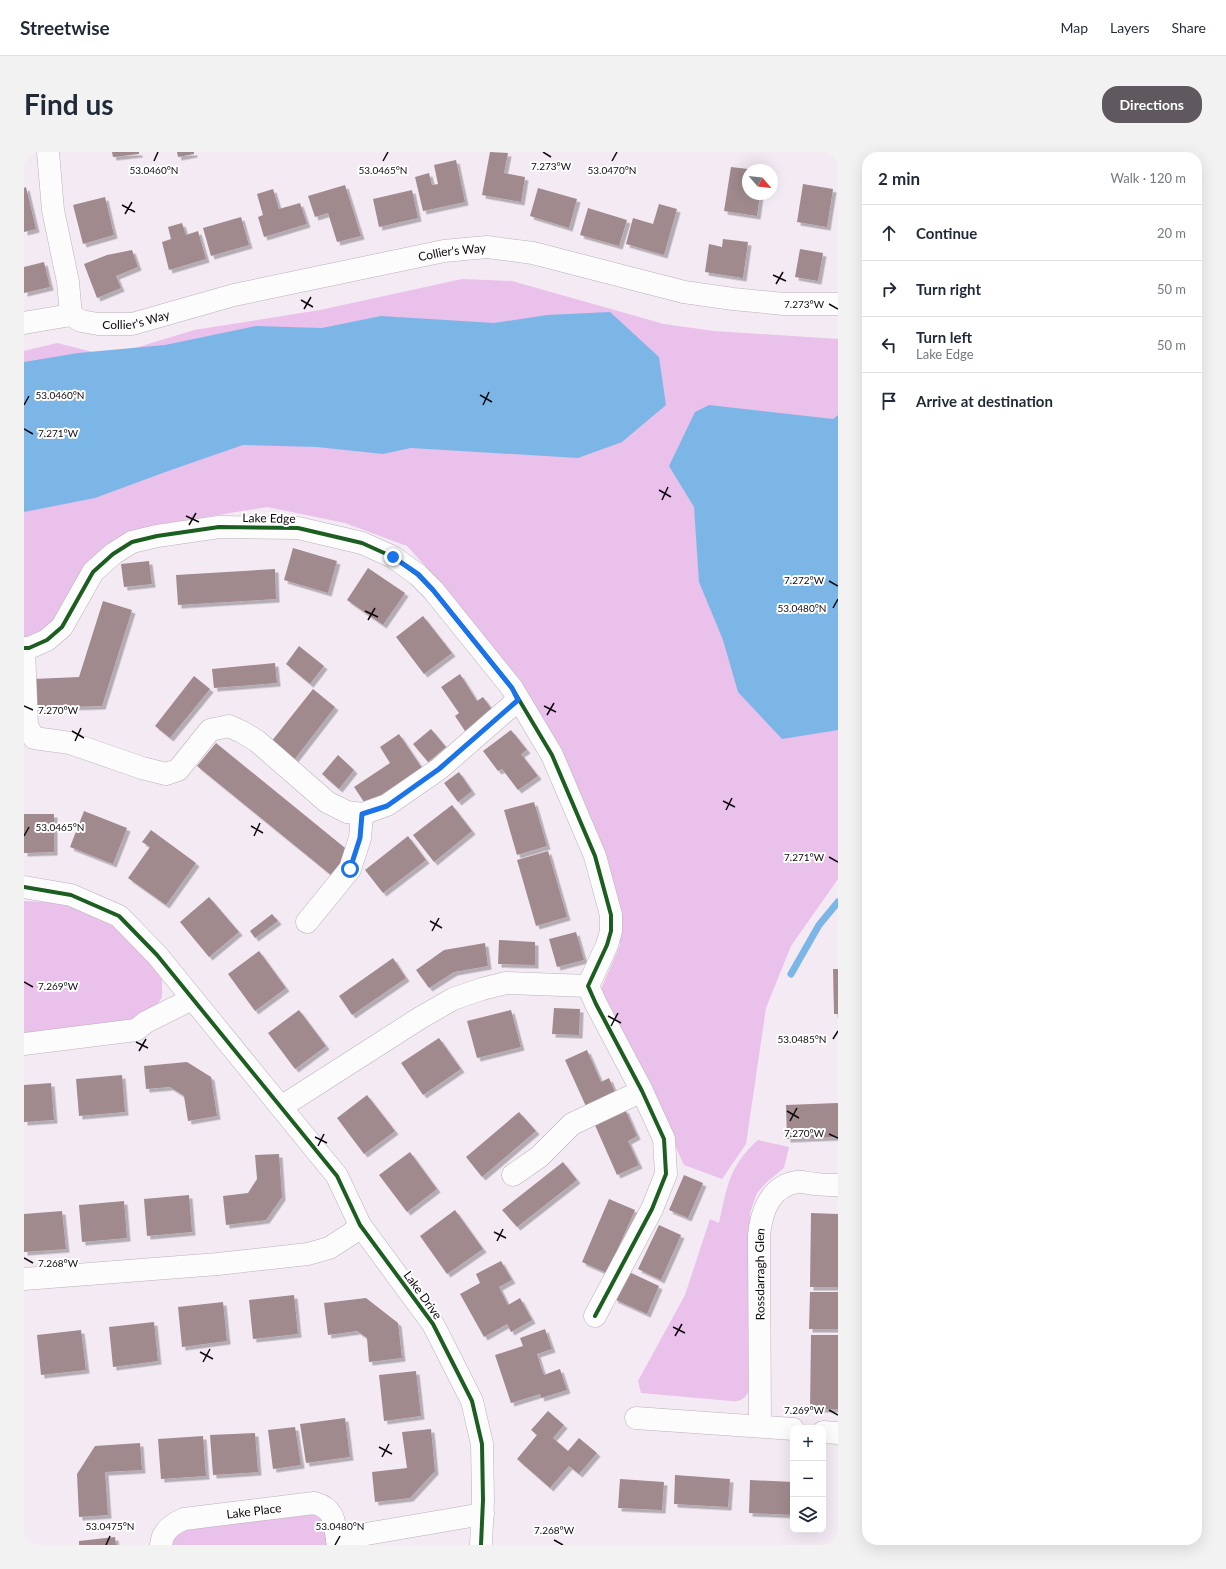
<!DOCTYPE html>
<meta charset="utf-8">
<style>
:root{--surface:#fff;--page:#f2f2f3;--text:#1f2937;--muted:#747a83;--line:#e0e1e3;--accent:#5f585f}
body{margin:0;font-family:Lato,sans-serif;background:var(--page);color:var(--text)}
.controls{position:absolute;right:12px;bottom:12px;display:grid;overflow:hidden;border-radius:8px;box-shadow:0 4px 16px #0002}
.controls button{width:36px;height:36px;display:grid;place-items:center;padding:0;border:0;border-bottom:1px solid var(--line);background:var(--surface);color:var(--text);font:20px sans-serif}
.compass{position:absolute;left:718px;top:12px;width:36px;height:36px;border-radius:50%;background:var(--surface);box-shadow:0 4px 16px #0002;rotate:118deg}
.stop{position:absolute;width:12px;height:12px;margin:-9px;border:3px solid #1a73e8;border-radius:50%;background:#fff}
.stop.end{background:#1a73e8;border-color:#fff;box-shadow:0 1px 4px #0008}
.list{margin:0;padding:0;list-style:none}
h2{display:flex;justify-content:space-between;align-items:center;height:52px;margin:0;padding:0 16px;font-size:17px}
h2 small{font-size:13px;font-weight:400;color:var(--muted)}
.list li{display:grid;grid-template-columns:26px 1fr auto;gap:12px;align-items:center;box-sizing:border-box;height:56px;padding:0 16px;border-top:1px solid var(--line)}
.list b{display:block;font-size:15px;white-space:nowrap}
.list p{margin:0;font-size:13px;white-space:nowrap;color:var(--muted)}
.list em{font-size:13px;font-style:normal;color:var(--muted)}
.icon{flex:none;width:22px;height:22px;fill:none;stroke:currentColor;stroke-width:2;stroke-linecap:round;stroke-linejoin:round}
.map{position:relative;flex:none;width:814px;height:1393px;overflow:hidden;border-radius:16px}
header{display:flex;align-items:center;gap:24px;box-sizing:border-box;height:56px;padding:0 20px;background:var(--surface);border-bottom:1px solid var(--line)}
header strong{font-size:19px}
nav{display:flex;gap:22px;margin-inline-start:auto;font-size:14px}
.intro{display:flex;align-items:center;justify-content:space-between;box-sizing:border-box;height:96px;padding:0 24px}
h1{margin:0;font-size:28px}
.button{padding:10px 18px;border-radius:16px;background:var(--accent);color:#fff;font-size:14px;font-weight:700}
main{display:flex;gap:24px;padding:0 24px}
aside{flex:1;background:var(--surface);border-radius:16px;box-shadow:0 4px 16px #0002}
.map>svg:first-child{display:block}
.green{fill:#eac1eb}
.water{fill:#7cb6e7}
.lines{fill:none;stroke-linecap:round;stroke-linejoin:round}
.stream{stroke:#7cb6e7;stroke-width:7}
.building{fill:#a08a8d;filter:url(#shadow)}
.minor-casing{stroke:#b8b1b8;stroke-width:23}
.minor{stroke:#fdfcfd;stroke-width:22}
.cycleway-casing{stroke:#fff;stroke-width:6}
.cycleway{stroke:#1b5e20;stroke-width:4}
.route{stroke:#1a73e8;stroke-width:5}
.ticks{fill:none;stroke:#0f090f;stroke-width:1.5}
.labels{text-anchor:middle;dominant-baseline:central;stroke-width:4;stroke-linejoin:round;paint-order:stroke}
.street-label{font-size:12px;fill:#0f090f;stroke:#fff}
.ticks-label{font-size:10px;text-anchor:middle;fill:#0f090f;stroke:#fff;stroke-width:4;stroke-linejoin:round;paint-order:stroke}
</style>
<header>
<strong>Streetwise</strong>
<nav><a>Map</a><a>Layers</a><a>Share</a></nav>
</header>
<div class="intro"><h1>Find us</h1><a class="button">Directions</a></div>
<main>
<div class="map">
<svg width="814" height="1393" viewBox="0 0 814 1393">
<defs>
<filter id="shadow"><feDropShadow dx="3.5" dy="3.5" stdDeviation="0" flood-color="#0004"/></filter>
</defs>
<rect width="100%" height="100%" fill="#f4eaf4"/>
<path class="green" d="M438 127 488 129 640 172 690 179 814 187V727L767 794 742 856 722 992 698 1027 660 1013 613 911 577 837 596 793 590 733 421 436 383 394 321 371 243 355 133 373 92 389 31 476 0 485V199L33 191 85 204 170 178 296 158Z
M0 749 44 751 90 772 120 800 138 828V845L130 858 113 867 0 882Z
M734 988 765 995 760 1016 743 1030 733 1041 726 1061 725 1238C722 1246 717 1250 707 1249L617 1241 614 1229 661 1143 686 1067 695 1071C703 1035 705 1014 734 988Z
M285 1357 300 1367 305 1393H145L154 1376Z"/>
<path class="water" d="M586 160 635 205 642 253 598 290 554 306 387 296 359 302 293 295 219 293 147 318 71 346 0 360V210L54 201 141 193 232 174 298 176 357 164 470 171 523 163Z
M685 253 809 267 814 263V578L758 587 714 540 699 488 675 430 670 355 645 314 671 260Z"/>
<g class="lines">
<path class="stream" d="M767 822 795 773 814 750"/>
</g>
<path class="building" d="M88 0H115V2L89 5Z
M153 0H170V2L154 5Z
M466 0 484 1 480 21 501 25 497 50 458 43Z
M432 8 441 50 399 59 391 25 405 21 408 33 414 32 410 13Z
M707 15 724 17V42H736L733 64 700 59Z
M779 32 809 37 803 75 773 70Z
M321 33 337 84 313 90 304 61 291 65 284 44Z
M2 35 12 77 0 80V36Z
M514 36 553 47 545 76 506 64Z
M249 37 255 57 276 51 283 72 240 85 234 65 239 63 233 42Z
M388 38 394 66 355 75 349 47Z
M81 45 90 83 59 92 49 53Z
M635 52 653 57 640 103 602 92 609 66 629 72Z
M564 56 603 68 595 94 556 83Z
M217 65 225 93 187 104 179 76Z
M158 71 162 83 174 79 182 107 145 118 138 90 147 87 144 75Z
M699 87 724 90 719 126 681 120 685 92 698 95Z
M776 97 799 101 794 129 771 125Z
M108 98 114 115 92 124 97 136 73 146 60 112 83 103Z
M20 110 26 135 0 141V115Z
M269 396 313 409 304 441 260 428Z
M125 409 128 432 100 435 97 412Z
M344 416 381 441 359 473 323 448Z
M251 417 252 447 154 453 152 423Z
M79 449 108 458 78 554 10 556 9 527 55 525Z
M399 464 428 501 400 522 372 485Z
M275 494 300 514 286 532 262 512Z
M251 511 253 531 190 536 188 517Z
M436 522 453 549 459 545 472 563 443 582 431 564 435 561 417 535Z
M170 524 186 537 146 586 131 574Z
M289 537 311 555 270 608 247 590Z
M407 577 422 595 404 610 389 592Z
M487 578 503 598 497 602 514 624 494 638 478 617 474 619 459 599Z
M375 582 398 616 342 653 330 635 366 611 356 595Z
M192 591 326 700 307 723 173 614Z
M314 603 330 618 315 637 298 622Z
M435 620 448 639 434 650 420 631Z
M510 650 523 694 493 703 480 658Z
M428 653 448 679 410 710 389 683Z
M60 659 103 676 89 712 46 695Z
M0 662H30V700L0 701Z
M127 678 172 711 142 753 104 726 126 695 118 690Z
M384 684 402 708 359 741 341 718Z
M524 699 543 765 512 774 493 708Z
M185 745 215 780 185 805 156 770Z
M248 762 254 769 231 786 226 779Z
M552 780 560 808 533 815 525 787Z
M475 788 511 790V813L474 812Z
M461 791 464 814 430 820 405 836 392 818 420 798Z
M235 799 262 836 231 859 204 822Z
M369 806 382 826 328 863 315 844Z
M809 817H814V862H810Z
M530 856 556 857 555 883 528 882Z
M275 858 302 894 271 917 244 881Z
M487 858 497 895 453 906 443 869Z
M415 886 437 917 399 943 377 911Z
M563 898 577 930 585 926 594 947 565 961 541 908Z
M163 910 187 925 193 964 164 969 160 944 146 935 122 937 120 914Z
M98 923 101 960 55 964 52 927Z
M27 931 30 968 0 970V933Z
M343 943 371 979 340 1002 313 966Z
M814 951V985L763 987 762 953Z
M601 957 613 984 604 989 615 1013 593 1023 570 971Z
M495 960 512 979 458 1025 442 1005Z
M386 1000 413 1037 383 1060 355 1023Z
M255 1002 258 1045 242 1068 202 1073 199 1044 224 1041 233 1027 231 1003Z
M539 1010 553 1028 493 1075 478 1058Z
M660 1023 679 1031 664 1066 645 1058Z
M165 1043 168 1080 123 1084 120 1047Z
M585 1047 611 1058 583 1121 558 1110Z
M100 1049 103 1086 58 1090 55 1053Z
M431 1058 459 1097 423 1122 396 1084Z
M38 1059 42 1097 0 1100V1062Z
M787 1061 814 1062V1135H786Z
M635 1073 657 1083 637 1128 614 1117Z
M477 1109 488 1128 475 1135 484 1153 496 1146 508 1168 487 1180 483 1172 460 1185 436 1142 456 1131 452 1122Z
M603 1119 635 1134 623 1162 590 1147Z
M786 1140H814V1177H785Z
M270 1143 274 1182 229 1187 225 1148Z
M342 1146 374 1171 378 1206 345 1210 343 1186 333 1179 304 1183 300 1151Z
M199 1150 203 1189 158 1195 154 1155Z
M130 1170 134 1209 89 1215 85 1175Z
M521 1177 528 1197 513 1202 517 1215 520 1223 536 1217 543 1238 517 1246 516 1242 487 1251 471 1203 499 1194 496 1186Z
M57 1178 62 1218 17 1223 13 1183Z
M787 1183H814V1257H786Z
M392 1219 397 1264 360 1269 355 1223Z
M524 1259 540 1273 529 1286 544 1299 555 1286 573 1301 555 1322 545 1314 526 1336 493 1307 513 1283 507 1278Z
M321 1266 326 1305 282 1311 276 1272Z
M271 1275 277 1313 249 1317 244 1278Z
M407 1277 411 1319 386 1346 351 1350 348 1320 383 1316 378 1280Z
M231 1281 234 1320 189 1323 186 1283Z
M179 1284 182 1324 137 1327 134 1287Z
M116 1291 118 1318 81 1320 84 1363 55 1365 53 1322 71 1294Z
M651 1323 706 1327 704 1355 650 1352Z
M596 1327 640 1330 638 1358 594 1356Z
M726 1328 769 1330V1363L725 1361Z
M91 1385 92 1393H55V1389Z"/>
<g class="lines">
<g class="minor-casing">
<g id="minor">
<path d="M24 0 29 58 44 130 47 163"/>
<path id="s1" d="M0 171 47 163 57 169 74 172H108L210 143 420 99 463 95 509 101 660 140 709 147 760 152H814"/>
<path d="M0 496H5L23 488 38 475 69 420 89 402 108 390 133 384 195 375 274 376 338 391 369 405 394 423 409 438 488 536 528 603 571 704 587 763V779L583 793 564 834 572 852 618 939 640 987 642 1022 628 1057 571 1164"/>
<path d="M0 496 3 574 10 586 46 591 118 616 142 622 154 618 186 578 205 574 218 580 233 589 303 650 323 660 338 662 363 653 415 617 494 548"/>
<path d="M0 735 47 743 95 764 133 803 313 1024 336 1073 409 1172 448 1249 458 1292 459 1348 457 1393"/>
<path d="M283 770 326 717 336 686 338 662"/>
<path d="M0 892 112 878 122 870 168 847"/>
<path d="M257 955 396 866 429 847 458 837 482 831 564 834"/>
<path d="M489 1023 515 1005 548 972 618 939"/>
<path d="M0 1127 194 1112 284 1102 305 1096 327 1082 336 1073"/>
<path d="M612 1266 769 1277"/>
<path id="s2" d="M736 1274 735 1084C737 1061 746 1034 773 1030 779 1029 786 1032 792 1032 799 1033 807 1033 814 1033"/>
<path d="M799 1280 814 1281"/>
<path d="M313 1387 459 1362"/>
<path id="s3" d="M137 1393C138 1379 148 1372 160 1367L290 1351C313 1357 310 1372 314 1393"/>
</g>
</g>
<use href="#minor" class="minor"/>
<g class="cycleway-casing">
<path id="cycleway" d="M0 496H5L23 488 38 475 69 420 89 402 108 390 133 384 195 375 274 376 338 391 369 405 394 423 409 438 488 536 528 603 571 704 587 763V779L583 793 564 834 572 852 618 939 640 987 642 1022 628 1057 571 1164
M0 735 47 743 95 764 133 803 313 1024 336 1073 409 1172 448 1249 458 1292 459 1348 457 1393"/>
</g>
<use href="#cycleway" class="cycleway"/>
</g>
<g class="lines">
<path class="route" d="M326 717 336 686 338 662 363 654 415 617 494 548 488 536 409 438 394 422 369 405"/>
</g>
<path class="ticks" d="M519 0 527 5M130 9 134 0M359 9 364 0M588 9 593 0M98 53 111 60M101 62 108 50M749 123 762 129M752 132 759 120M277 148 289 155M805 152 814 157M280 157 287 145M456 243 468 250M0 253 5 244M459 253 465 240M0 277 9 282M635 338 647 345M638 348 644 335M162 364 175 370M165 373 172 361M805 429 814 434M809 456 814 447M341 459 354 465M344 468 351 456M0 554 9 558M520 554 532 560M523 563 530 551M48 579 60 586M51 589 57 576M699 649 711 655M702 658 708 646M227 674 239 681M0 684 5 675M230 684 236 671M805 705 814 710M406 769 418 776M408 779 415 766M0 830 9 835M584 864 597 871M587 874 594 861M809 887 814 879M112 890 124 896M115 899 122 887M763 959 775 966M766 969 773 956M805 982 814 986M291 985 303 991M294 994 300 982M470 1080 482 1086M473 1089 479 1077M0 1106 9 1111M649 1175 661 1181M651 1184 658 1172M176 1200 189 1207M179 1210 186 1197M805 1258 814 1263M355 1295 368 1302M358 1305 365 1292M530 1388 539 1393M82 1393 86 1384M311 1393 316 1384"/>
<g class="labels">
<g class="street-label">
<text stroke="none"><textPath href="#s1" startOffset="439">Collier's Way</textPath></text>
<text stroke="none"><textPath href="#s1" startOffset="115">Collier's Way</textPath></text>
<text transform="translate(245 366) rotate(1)">Lake Edge</text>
<text stroke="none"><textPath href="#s2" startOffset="152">Rossdarragh Glen</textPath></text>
<text transform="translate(399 1143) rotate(54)">Lake Drive</text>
<text stroke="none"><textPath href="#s3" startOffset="107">Lake Place</textPath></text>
</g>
</g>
<g class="ticks-label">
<text x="527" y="18">7.273°W</text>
<text x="130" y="22">53.0460°N</text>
<text x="359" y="22">53.0465°N</text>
<text x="588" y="22">53.0470°N</text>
<text x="780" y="156">7.273°W</text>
<text x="36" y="247">53.0460°N</text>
<text x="34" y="285">7.271°W</text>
<text x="780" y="432">7.272°W</text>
<text x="778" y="460">53.0480°N</text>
<text x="34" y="562">7.270°W</text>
<text x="36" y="679">53.0465°N</text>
<text x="780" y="709">7.271°W</text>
<text x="34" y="838">7.269°W</text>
<text x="778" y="891">53.0485°N</text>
<text x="780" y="985">7.270°W</text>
<text x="34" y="1115">7.268°W</text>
<text x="780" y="1262">7.269°W</text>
<text x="86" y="1378">53.0475°N</text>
<text x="316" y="1378">53.0480°N</text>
<text x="530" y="1382">7.268°W</text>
</g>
</svg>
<div class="controls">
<button>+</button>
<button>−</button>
<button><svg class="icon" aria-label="layers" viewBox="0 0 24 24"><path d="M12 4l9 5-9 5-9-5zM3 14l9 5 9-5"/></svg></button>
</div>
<svg class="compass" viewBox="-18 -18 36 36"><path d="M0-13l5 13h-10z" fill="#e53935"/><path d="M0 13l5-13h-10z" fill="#747a83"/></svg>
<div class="stop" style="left:326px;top:717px"></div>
<div class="stop end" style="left:369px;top:405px"></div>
</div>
<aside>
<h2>2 min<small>Walk · 120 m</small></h2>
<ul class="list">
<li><svg class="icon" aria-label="ahead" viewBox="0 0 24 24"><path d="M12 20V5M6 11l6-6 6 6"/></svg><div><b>Continue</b></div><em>20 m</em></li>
<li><svg class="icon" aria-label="right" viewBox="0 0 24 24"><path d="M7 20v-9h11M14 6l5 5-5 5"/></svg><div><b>Turn right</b></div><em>50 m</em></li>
<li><svg class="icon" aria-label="left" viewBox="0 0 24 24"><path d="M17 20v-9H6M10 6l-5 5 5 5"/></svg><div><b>Turn left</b><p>Lake Edge</p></div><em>50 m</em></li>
<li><svg class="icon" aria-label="arrive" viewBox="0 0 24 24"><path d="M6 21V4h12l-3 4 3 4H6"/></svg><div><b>Arrive at destination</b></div></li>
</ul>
</aside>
</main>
